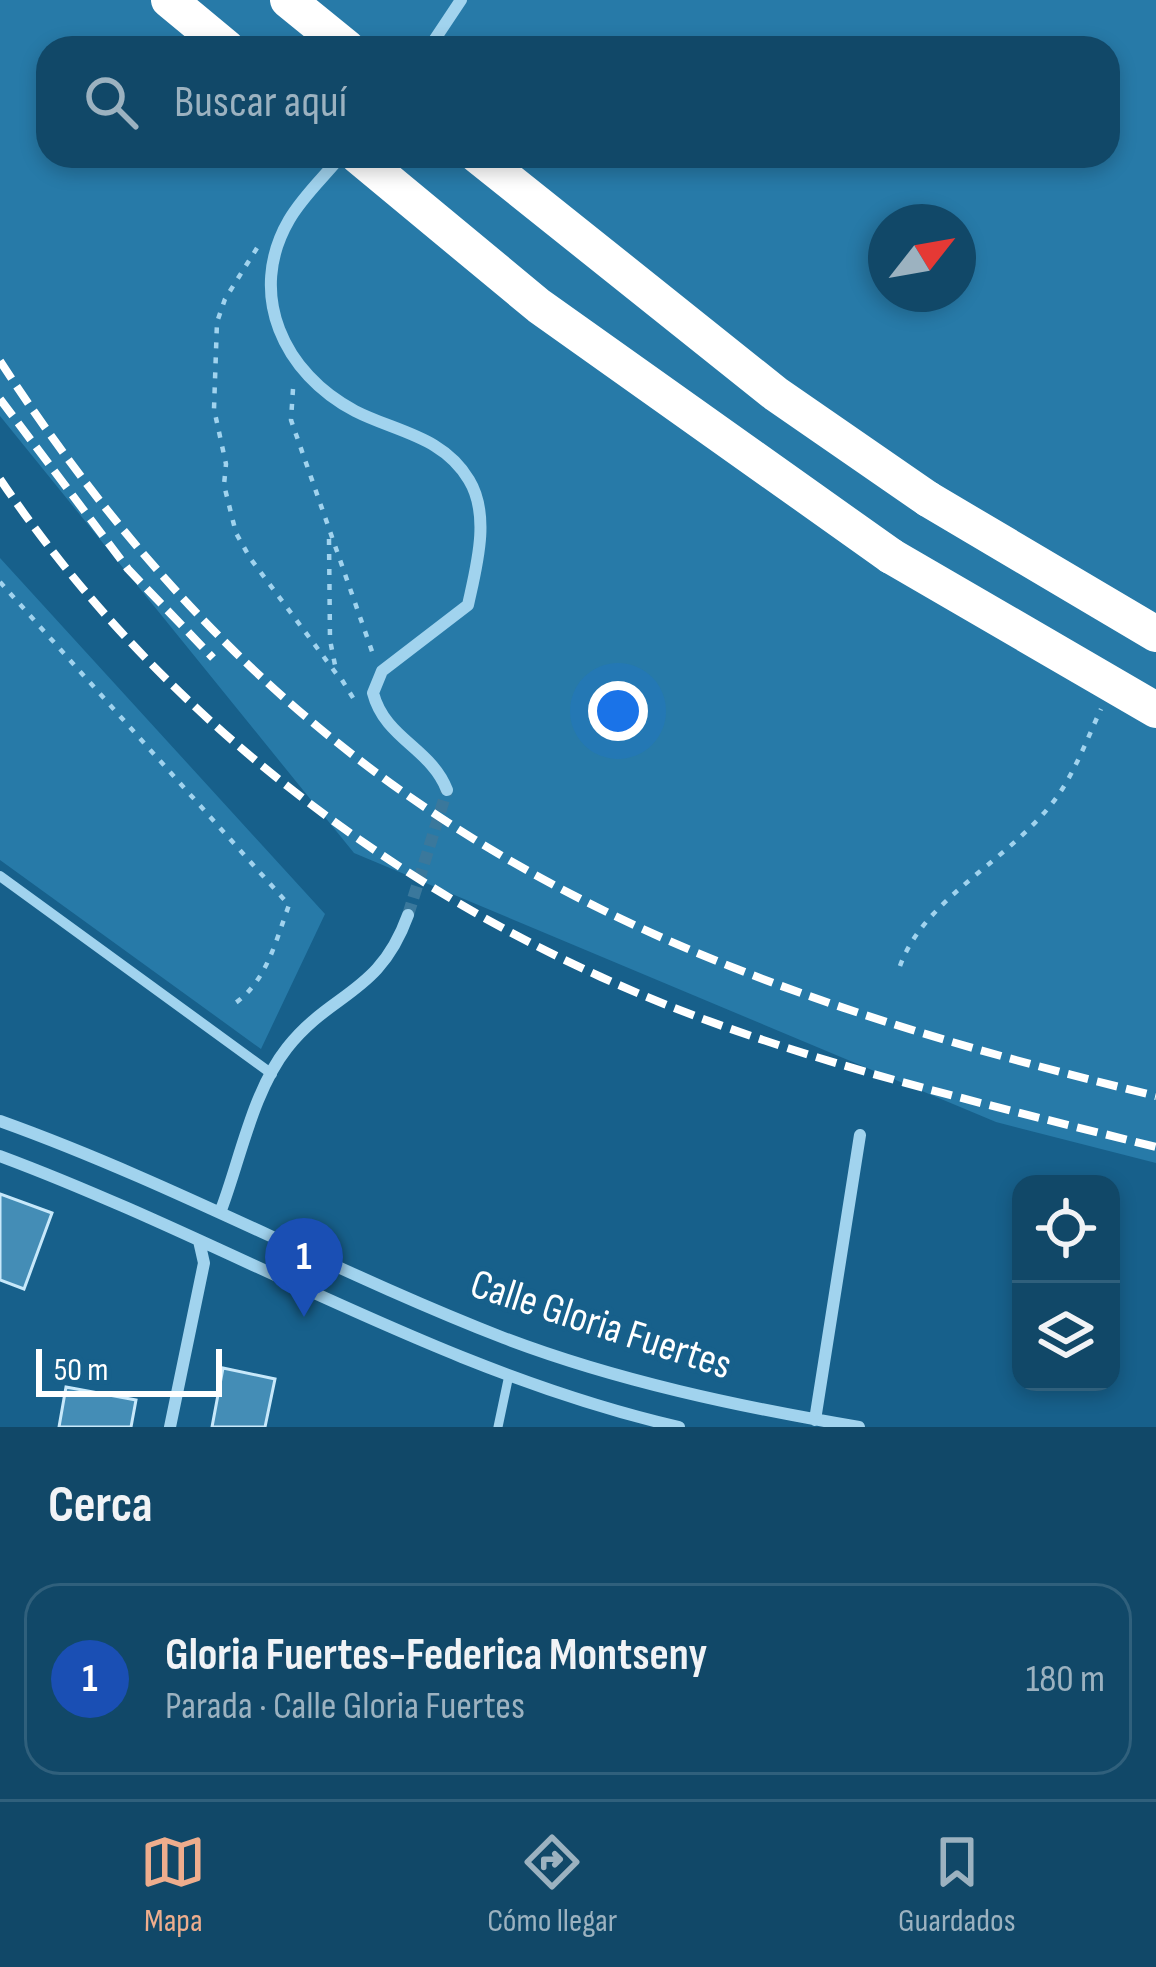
<!DOCTYPE html>
<html lang="es">
<meta charset="utf-8">
<style>
:root{--surface:#114868;--page:#1e5271;--text:#f1f3f6;--muted:#9cb2c0;--line:#30607c;--accent:#eead8d}
body{margin:0;font-family:"Sofia Sans Condensed",sans-serif;background:var(--page);color:var(--text)}
.controls{position:absolute;right:36px;bottom:36px;display:grid;overflow:hidden;border-radius:24px;box-shadow:0 6px 18px #0003}
.controls button{width:108px;height:108px;display:grid;place-items:center;padding:0;border:0;border-bottom:3px solid var(--line);background:var(--surface);color:var(--text);font:60px sans-serif}
.compass{position:absolute;left:868px;top:204px;width:108px;height:108px;border-radius:50%;background:var(--surface);box-shadow:0 6px 18px #0003;rotate:59deg}
.scale{position:absolute;left:36px;bottom:30px;width:186px;box-sizing:border-box;padding-left:12px;border:6px solid #fff;border-top:0;font-size:33px;line-height:42px;white-space:nowrap;color:#fff;-webkit-text-stroke:9px #17608b;paint-order:stroke}
.you{position:absolute;left:618px;top:711px;width:42px;height:42px;margin:-30px;border:9px solid #fff;border-radius:50%;background:#1a73e8;box-shadow:0 0 0 18px #1a73e833}
.badge{display:grid;place-items:center;width:78px;height:78px;border-radius:50%;background:var(--accent);color:#fff;font-size:39px;font-weight:700}
.pin{position:absolute;translate:-50% -99px;filter:drop-shadow(0 3px 6px #0008)}
.pin::after{content:'';position:absolute;top:63px;width:42px;height:36px;background:inherit;clip-path:polygon(0 0,100% 0,50% 100%)}
.list{margin:0;padding:0;list-style:none}
h2{display:flex;justify-content:space-between;align-items:center;height:156px;margin:0;padding:0 48px;font-size:51px}
h2 small{font-size:39px;font-weight:400;color:var(--muted)}
.list li{display:grid;grid-template-columns:78px 1fr auto;gap:36px;align-items:center;box-sizing:border-box;height:192px;margin:0 24px 24px;padding:0 24px;border:3px solid var(--line);border-radius:36px}
.list b{display:block;font-size:45px;white-space:nowrap}
.list p{margin:0;font-size:39px;white-space:nowrap;color:var(--muted)}
.list em{font-size:39px;font-style:normal;color:var(--muted)}
.icon{flex:none;width:66px;height:66px;fill:none;stroke:currentColor;stroke-width:2;stroke-linecap:round;stroke-linejoin:round}
.map{position:relative;flex:none;width:1156px;height:1427px;overflow:hidden}
.search{position:absolute;background:var(--surface);box-shadow:0 6px 18px #0003;left:36px;right:36px;top:36px;height:132px;display:flex;align-items:center;gap:30px;box-sizing:border-box;padding:0 42px;border-radius:36px;color:var(--muted);font-size:45px}
.sheet{height:372px;background:var(--surface)}
nav{display:flex;justify-content:space-around;align-items:center;box-sizing:border-box;height:168px;border-top:3px solid var(--line);background:var(--surface);font-size:33px;color:var(--muted)}
nav a{display:grid;justify-items:center;gap:6px}
nav .on{color:var(--accent)}
.map>svg:first-child{display:block}
.green{fill:#277aa8;fill-rule:evenodd}
.building{fill:#448db6;stroke:#c7e8fa;stroke-width:3}
.lines{fill:none;stroke-linecap:round;stroke-linejoin:round}
.minor-tunnel{stroke:#3a789c;stroke-width:12;stroke-dasharray:12 6;stroke-linecap:butt}
.path{stroke:#a1d3ee;stroke-width:4.5;stroke-dasharray:6 9;stroke-linecap:butt}
.service{stroke:#a1d3ee;stroke-width:9}
.pedestrian{stroke:#a1d3ee;stroke-width:10}
.minor{stroke:#a1d3ee;stroke-width:12}
.motorway{stroke:#fff;stroke-width:36}
.rail{stroke:#fff;stroke-width:8;stroke-dasharray:21 9;stroke-linecap:butt}
.motorway-bridge{stroke:#fff;stroke-width:36}
.labels{text-anchor:middle;dominant-baseline:central;stroke-width:10;stroke-linejoin:round;paint-order:stroke}
.street-label{font-size:42px;fill:#fff;stroke:#17608b}
</style>
<div class="map">
<svg width="1156" height="1427" viewBox="0 0 1156 1427">
<rect width="100%" height="100%" fill="#17608b"/>
<path class="green" d="M0 0H1156V1163L996 1122 354 853 0 416ZM48 48H1108V156H48ZM886 222H958V294H886Z
M0 558 325 914 261 1049 0 860Z"/>
<path class="building" d="M0 1194 52 1213 24 1289 0 1280Z
M223 1368 275 1379 265 1427H212Z
M66 1387 136 1400 131 1427H59Z"/>
<g class="lines">
<path class="minor-tunnel" d="M408 915 447 790"/>
<path class="path" d="M257 248 225 299 217 322 214 409 226 464 224 485 236 533 250 558 341 680
M293 389 291 420 374 657
M329 539 330 640 336 670
M0 582 289 905C275 943 266 984 231 1006
M342 680 355 701
M900 966C925 896 1015 858 1059 794 1076 769 1088 737 1101 709"/>
<path class="service" d="M498 1427 509 1375"/>
<path class="pedestrian" d="M0 876 272 1074"/>
<path class="minor" d="M429 48 461 0
M341 156C324 177 302 197 289 220 246 294 284 374 355 411 396 432 443 436 469 480 491 516 476 568 468 605L382 671 373 693C385 739 431 748 447 790
M0 1121C173 1183 334 1272 504 1338 617 1381 740 1407 859 1427
M0 1156C228 1241 440 1372 679 1427
M221 1210C240 1160 253 1091 287 1048 332 991 379 995 408 915
M815 1420 860 1135
M170 1427 204 1263 199 1241"/>
<path class="motorway" d="M169 0 227 48
M288 0 347 48
M358 156 539 306 891 556
M478 156 776 394 928 499"/>
<path class="rail" d="M0 361C297 817 643 972 1156 1096
M0 399 128 569 213 658
M0 479C147 697 363 869 601 977 777 1057 970 1100 1156 1147"/>
<path class="motorway-bridge" d="M928 499 1156 634
M891 556 1156 710"/>
</g>
<g class="labels">
<g class="street-label">
<text transform="translate(601 1325) rotate(18)">Calle Gloria Fuertes</text>
</g>
</g>
</svg>
<div class="controls">
<button><svg class="icon" aria-label="locate" viewBox="0 0 24 24"><circle cx="12" cy="12" r="6"/><path d="M12 2v4M12 18v4M2 12h4M18 12h4"/></svg></button>
<button><svg class="icon" aria-label="layers" viewBox="0 0 24 24"><path d="M12 4l9 5-9 5-9-5zM3 14l9 5 9-5"/></svg></button>
</div>
<svg class="compass" viewBox="-18 -18 36 36"><path d="M0-13l5 13h-10z" fill="#e53935"/><path d="M0 13l5-13h-10z" fill="#9cb2c0"/></svg>
<div class="scale">50 m</div>
<div class="you"></div>
<div class="pin badge" style="left:304px;top:1317px;background:#1a4fb4">1</div>
<div class="search"><svg class="icon" aria-label="search" viewBox="0 0 24 24"><circle cx="10" cy="10" r="6"/><path d="M15 15l6 6"/></svg>Buscar aquí</div>
</div>
<section class="sheet">
<h2>Cerca<small></small></h2>
<ul class="list">
<li><span class="badge" style="background:#1a4fb4">1</span><div><b>Gloria Fuertes-Federica Montseny</b><p>Parada · Calle Gloria Fuertes</p></div><em>180 m</em></li>
</ul>
</section>
<nav>
<a class="on"><svg class="icon" aria-label="map" viewBox="0 0 24 24"><path d="M3 6l6-2 6 2 6-2v14l-6 2-6-2-6 2zM9 4v14M15 6v14"/></svg>Mapa</a>
<a><svg class="icon" aria-label="directions" viewBox="0 0 24 24"><path d="M12 3l9 9-9 9-9-9zM9 14v-3h6M13 9l2 2-2 2"/></svg>Cómo llegar</a>
<a><svg class="icon" aria-label="saved" viewBox="0 0 24 24"><path d="M7 4h10v16l-5-4-5 4z"/></svg>Guardados</a>
</nav>
